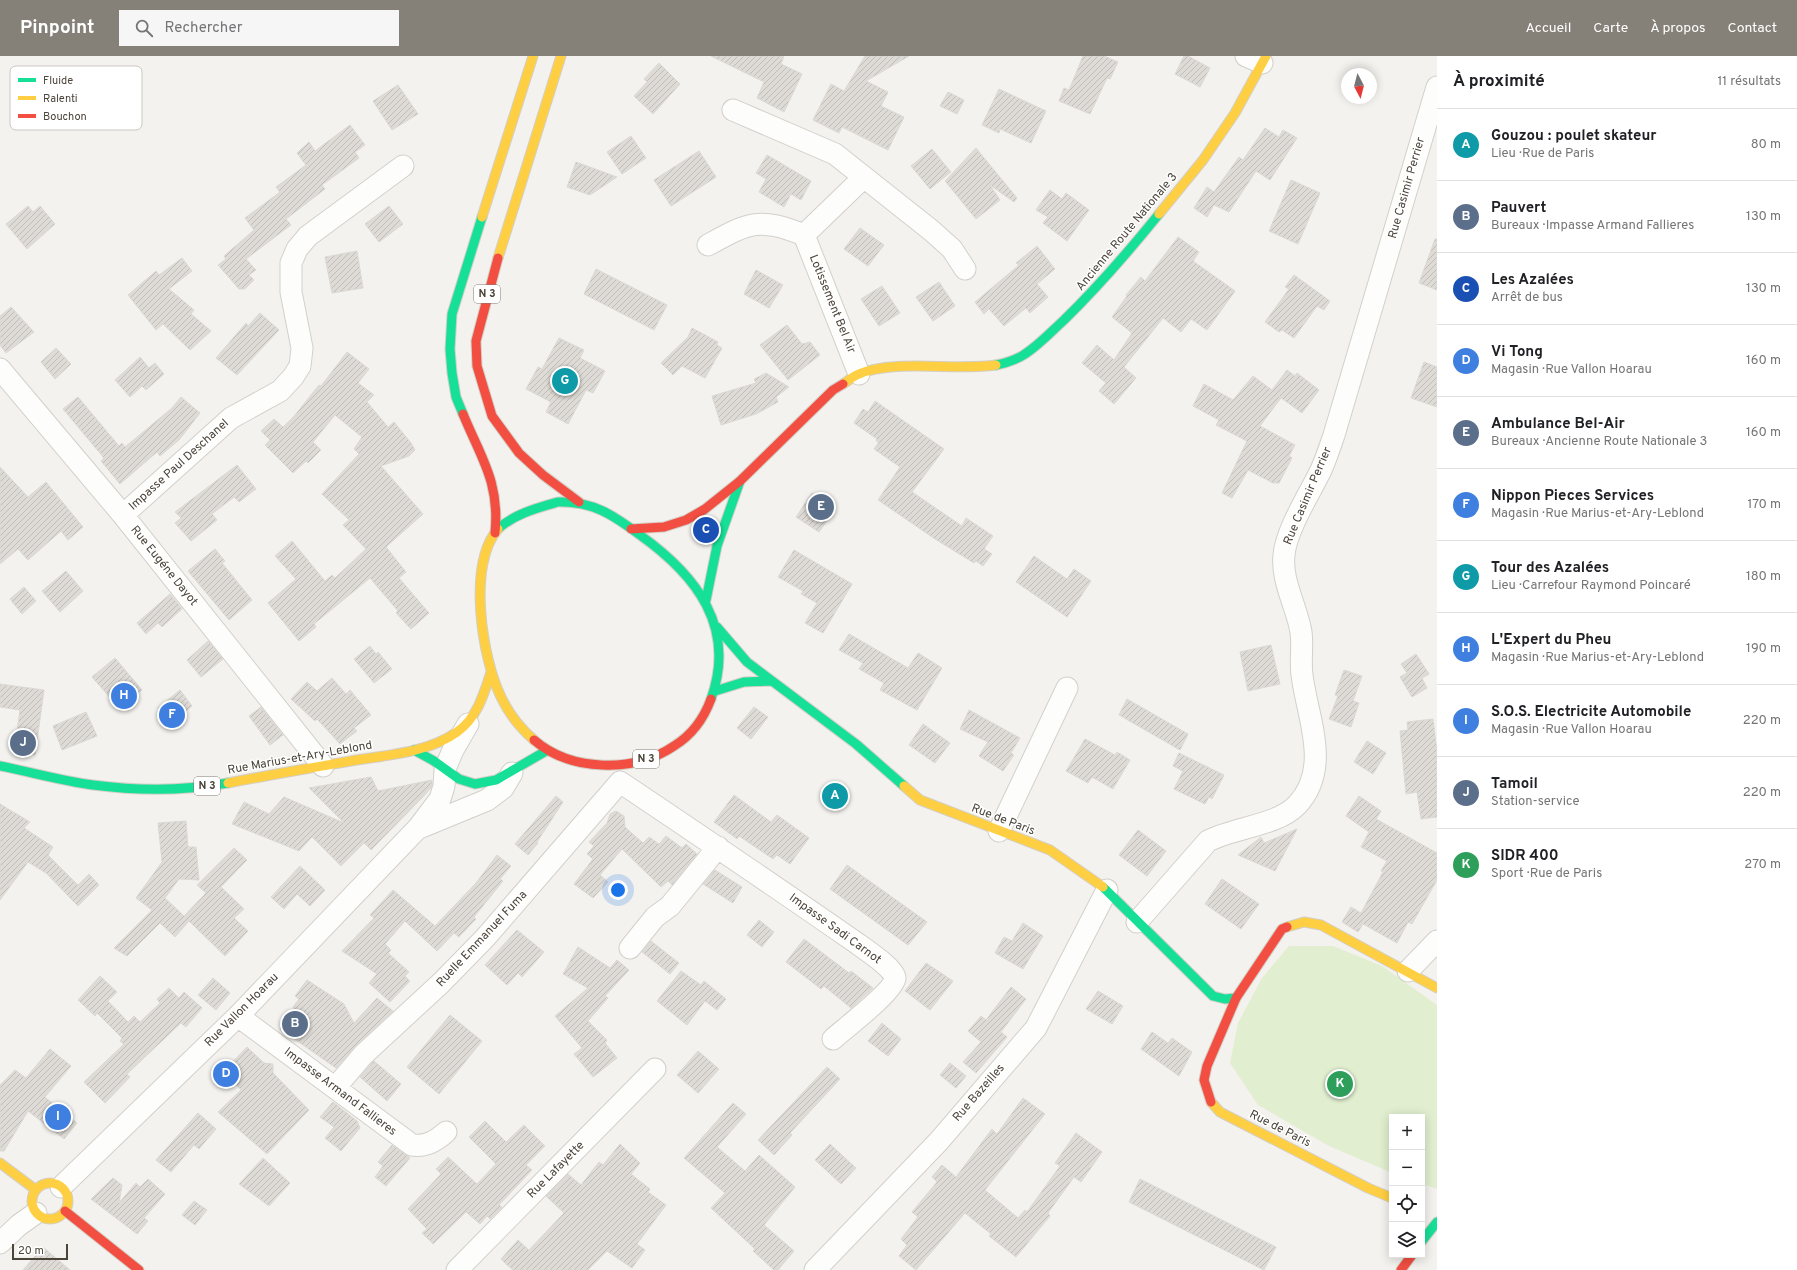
<!DOCTYPE html>
<html lang="fr">
<meta charset="utf-8">
<style>
:root{--surface:#fff;--page:#f6f6f6;--text:#202124;--muted:#757577;--line:#e0e0e0;--accent:#868178}
body{margin:0;font-family:Overpass,sans-serif;background:var(--page);color:var(--text)}
.controls{position:absolute;right:12px;bottom:12px;display:grid;overflow:hidden;border-radius:0px;box-shadow:0 2px 10px #0003}
.controls button{width:36px;height:36px;display:grid;place-items:center;padding:0;border:0;border-bottom:1px solid var(--line);background:var(--surface);color:var(--text);font:20px sans-serif}
.compass{position:absolute;left:1341px;top:12px;width:36px;height:36px;border-radius:50%;background:var(--surface);box-shadow:0 2px 10px #0003;rotate:173deg}
.scale{position:absolute;left:12px;bottom:10px;width:56px;box-sizing:border-box;padding-left:4px;border:2px solid #4b4439;border-top:0;font-size:11px;line-height:14px;white-space:nowrap;color:#4b4439;-webkit-text-stroke:3px #fff;paint-order:stroke}
.you{position:absolute;left:618px;top:834px;width:14px;height:14px;margin:-10px;border:3px solid #fff;border-radius:50%;background:#1a73e8;box-shadow:0 0 0 6px #1a73e833}
.badge{display:grid;place-items:center;width:26px;height:26px;border-radius:50%;background:var(--accent);color:#fff;font-size:13px;font-weight:700}
.pin{position:absolute;translate:-50% -50%;border:2px solid #fff;box-shadow:0 1px 4px #0006}
.list{margin:0;padding:0;list-style:none}
h2{display:flex;justify-content:space-between;align-items:center;height:52px;margin:0;padding:0 16px;font-size:17px}
h2 small{font-size:13px;font-weight:400;color:var(--muted)}
.list li{display:grid;grid-template-columns:26px 1fr auto;gap:12px;align-items:center;box-sizing:border-box;height:72px;padding:0 16px;border-top:1px solid var(--line)}
.list b{display:block;font-size:15px;white-space:nowrap}
.list p{margin:0;font-size:13px;white-space:nowrap;color:var(--muted)}
.list em{font-size:13px;font-style:normal;color:var(--muted)}
.icon{flex:none;width:22px;height:22px;fill:none;stroke:currentColor;stroke-width:2;stroke-linecap:round;stroke-linejoin:round}
.map{position:relative;flex:none;width:1437px;height:1214px;overflow:hidden}
header{display:flex;align-items:center;gap:24px;box-sizing:border-box;height:56px;padding:0 20px;background:var(--accent);color:#fff}
header strong{font-size:19px}
nav{display:flex;gap:22px;margin-inline-start:auto;font-size:14px}
.search{width:280px;height:36px;background:var(--page);display:flex;align-items:center;gap:10px;box-sizing:border-box;padding:0 14px;border-radius:0px;color:var(--muted);font-size:15px}
main{display:flex}
aside{flex:1;background:var(--surface)}
.map>svg:first-child{display:block}
.garden{fill:#e1eecf}
.building{fill:url(#building-hatch);stroke:#dcd9d4}
.lines{fill:none;stroke-linecap:round;stroke-linejoin:round}
.street-casing{stroke:#d2d0cb;stroke-width:23}
.fast-casing{stroke:#d3cfc5;stroke-width:11}
.slow-casing{stroke:#d3cfc5;stroke-width:11}
.jam-casing{stroke:#d3cfc5;stroke-width:11}
.street{stroke:#fdfdfc;stroke-width:21}
.fast{stroke:#16e098;stroke-width:9}
.slow{stroke:#ffcf43;stroke-width:9}
.jam{stroke:#f24e42;stroke-width:9}
.labels{text-anchor:middle;dominant-baseline:central;stroke-width:3;stroke-linejoin:round;paint-order:stroke}
.shield{fill:#fff;stroke:#817c74;stroke-width:1}
.shield-label{font-size:11px;font-weight:bold;fill:#4b4439}
.street-label{font-size:12px;fill:#4b4439;stroke:#fff}
.key{fill:#fff;stroke:#c9c7c4;stroke-width:1}
.key-label{font-size:11px;fill:#4b4439}
</style>
<header>
<strong>Pinpoint</strong>
<div class="search"><svg class="icon" aria-label="search" viewBox="0 0 24 24"><circle cx="10" cy="10" r="6"/><path d="M15 15l6 6"/></svg>Rechercher</div>
<nav><a>Accueil</a><a>Carte</a><a>À propos</a><a>Contact</a></nav>
</header>
<main>
<div class="map">
<svg width="1437" height="1214" viewBox="0 0 1437 1214">
<defs>
<pattern id="building-hatch" width="6" height="6" patternUnits="userSpaceOnUse"><rect width="6" height="6" fill="#dedbd6"/><path d="M-1 1l2-2M0 6l6-6M5 7l2-2" fill="none" stroke="#c0bdb8"/></pattern>
</defs>
<rect width="100%" height="100%" fill="#f4f2ee"/>
<path class="garden" d="M1289 890H1333L1382 910 1437 949V1133L1422 1128V1061H1392V1117L1329 1090 1258 1049 1230 1007 1238 967 1262 922Z"/>
<path class="building" d="M711 0H784L781 8 802 18 784 56 757 42 764 26Z
M865 0H909L866 25 888 36 881 50 904 61 888 94 842 71 839 77 813 64 831 28 844 35Z
M1083 0H1104L1118 6 1110 23 1107 22 1090 58 1059 45 1064 32 1069 34Z
M1184 0H1188L1210 12 1200 31 1175 18Z
M659 7 680 28 653 58 634 40 647 26 644 23Z
M398 29 418 58 392 74 373 45Z
M999 33 1046 55 1031 87 1000 73 999 77 982 69Z
M948 36 964 44 957 58 940 50Z
M350 69 365 89 355 96 359 102 322 129 325 133 286 163 291 169 246 203 256 214 249 219 254 224 245 233H239L218 209 226 203 224 200 254 174 245 162 280 136 276 131 306 109 297 97 309 86 315 95Z
M1265 72 1279 81 1283 74 1297 82 1270 124 1256 115 1229 156 1214 149 1207 161 1194 152 1207 131 1214 136 1239 101 1243 104Z
M631 80 646 102 622 118 607 96Z
M976 92 1017 142 1014 146 990 129 1000 144 976 163 945 125Z
M932 93 951 116 930 133 911 110Z
M699 95 716 121 671 150 654 124Z
M767 99 811 125 801 144 791 138 784 151 759 136 766 123 756 117Z
M576 106 617 121 590 139 567 131Z
M1291 124 1320 137 1298 188 1269 175Z
M1050 134 1062 143 1066 137 1089 154 1067 185 1043 167 1048 161 1036 154Z
M28 150 33 156 40 150 55 168 27 193 6 168Z
M389 150 403 168 379 186 365 168Z
M860 172 884 189 868 210 844 193Z
M1178 181 1199 196 1193 205 1235 235 1207 274 1191 263 1181 276 1163 262 1124 311 1136 322 1114 348 1099 335 1106 327 1082 307 1097 289 1114 304 1132 277 1112 261 1127 240 1126 239 1141 221 1145 225Z
M1435 183H1437V234L1419 227Z
M1037 190 1055 213 1037 228 1048 241 1030 257 1026 252 1004 270 989 253 984 258 975 246 1019 209 1016 207Z
M357 195 363 232 332 237 325 201Z
M182 202 192 215 169 233 194 254 191 258 211 275 190 294 163 268 156 274 128 239 156 215 159 219Z
M596 213 667 249 654 274 584 238Z
M756 214 783 229 769 252 744 238Z
M1294 219 1330 245 1324 254 1317 250 1294 282 1282 274 1279 276 1265 266 1289 233 1285 231Z
M939 226 955 250 933 265 916 241Z
M882 230 900 257 879 270 861 243Z
M11 251 34 276 6 297 0 289V260Z
M260 257 279 274 237 319 216 302 246 267 248 270Z
M787 269 802 288 810 286 820 299 788 324 760 289Z
M692 272 718 286 717 289 722 292 705 322 682 310 673 319 661 307 688 281Z
M559 282 584 294 580 302 605 315 593 337 586 334 568 368 546 356 551 346 526 333 538 311 542 313Z
M56 292 71 308 55 323 41 306Z
M347 296 369 313 358 327 374 339 367 346 388 371 394 366 411 387 415 394 409 400 381 410 423 458 386 491 406 516 399 522 429 557 411 573 396 557 398 555 370 522 314 568 316 571 299 585 268 547 296 523 275 500 292 485 325 525 332 519 335 522 366 493 343 469 349 464 322 438 359 398 354 393 362 381 335 359 313 386 321 394 308 407 306 405 293 417 265 389 270 384 261 375 274 363 283 371 295 359 319 329 321 330Z
M140 301 149 312 155 307 164 318 146 334 142 330 130 341 115 324Z
M1424 306 1437 311V351L1411 342Z
M1287 314 1295 320 1297 317 1319 334 1302 357 1277 339 1281 342 1260 370 1295 389 1289 400 1292 402 1279 427H1273L1248 414 1232 442 1222 437 1247 385 1216 369 1219 364 1193 350 1204 328 1233 344 1253 320 1272 334Z
M766 317 789 331 776 341 778 346 756 358 721 369 712 340 756 327 754 323Z
M78 341 119 390 122 387 125 391 172 352 181 341 200 357 179 384 160 400 157 396 120 428 101 405 104 402 63 353Z
M875 345 944 393 912 436 962 470 966 462 993 480 984 493 992 498 983 510 976 505 974 507 935 483 878 444 900 411 874 393 879 386 876 385 877 383 854 367 863 353 868 356Z
M237 409 256 433 239 446 234 441 212 458 217 464 191 485 175 467 181 462 175 456Z
M0 411 28 441 46 426 83 471 68 484 61 475 28 504 18 493 0 508Z
M812 437 835 453 819 476 796 461Z
M215 493 225 505 222 507 252 544 229 564 188 515Z
M794 494 852 528 823 577 805 567 817 547 801 538 803 535 778 521Z
M1034 500 1067 523 1074 513 1091 525 1067 561 1016 526Z
M66 515 83 535 60 556 42 535Z
M24 531 36 545 22 558 10 543Z
M170 538 182 553 162 571 158 567 146 578 137 567Z
M849 578 908 612 918 597 942 612 917 654 880 634 884 627 859 613 863 607 839 594Z
M208 585 223 603 201 621 187 604Z
M1271 589 1280 628 1248 635 1240 596Z
M370 590 376 598 378 596 392 613 374 627 354 603Z
M1416 598 1429 618 1422 622 1427 632 1412 641 1400 621 1407 617 1401 608Z
M115 602 142 634 120 653 92 621Z
M1344 614 1362 620 1353 645 1359 647 1351 671 1329 663 1338 640 1335 639Z
M332 622 346 638 350 634 371 659 354 672 357 675 340 688 317 663 315 665 291 643 307 626 317 635Z
M0 628 44 634 35 699 14 695 20 654 0 651Z
M180 634 192 650 172 668 158 652Z
M1127 643 1188 678 1180 694 1119 659Z
M261 651 283 679 270 689 249 660Z
M754 651 768 661 751 683 737 672Z
M969 654 1020 682 1011 697 1014 699 1003 715 979 700 988 686 960 673Z
M86 656 97 680 62 694 53 670Z
M1433 663 1437 695V761L1421 763 1417 736 1406 738 1400 675 1408 674 1407 666Z
M923 668 950 687 935 707 909 689Z
M1085 683 1115 699 1117 696 1130 704 1113 733 1092 721 1088 727 1066 715Z
M1367 685 1386 697 1373 718 1354 706Z
M1179 697 1224 719 1212 743 1209 741 1205 748 1174 733 1183 715 1173 710Z
M371 721 378 735 432 724V728L431 732 420 744 371 794 364 787 341 810 312 781 299 795 232 768 244 746 269 758 284 741 344 767 309 732Z
M734 739 771 766 777 759 809 782 790 808 777 799 773 803 739 780 737 783 714 766Z
M556 740 563 746 537 786 538 787 528 799 515 788Z
M1359 740 1381 755 1376 763 1437 797V824L1412 868 1408 866 1397 887 1363 868 1358 876 1342 866 1351 851 1361 857 1383 816 1381 815 1387 805 1361 791 1369 776 1346 760Z
M0 748 30 766 24 772 53 791 48 799 78 829 89 818 99 829 78 850 46 817 28 806 0 844Z
M616 755 624 760 625 771 643 787 649 781 659 788 666 780 682 792 686 788 697 798 672 829 668 825 661 831 622 793 600 819 608 826 593 842 574 828 593 803 587 798 594 790 589 786 607 767 610 758Z
M186 765 188 791H196L199 824 179 823 165 842 184 860 206 837 197 829 234 792 247 804 221 831 244 853 234 862 248 875 225 900 189 865 175 881 160 867 127 900 114 892 152 854 136 842 162 806 158 767Z
M1297 773 1275 815 1238 799 1261 781 1264 787Z
M1138 774 1166 795 1147 820 1119 799Z
M497 799 511 810 500 823 503 825 474 861 476 863 459 881 454 877 437 895 405 865 385 888 391 894 388 897 409 916 405 920 410 925 390 946 369 927 377 918 342 895 374 862 370 859 393 834 435 870 476 827Z
M847 809 927 866 908 889 830 833Z
M300 810 325 834 310 850 297 838 284 853 271 841Z
M715 814 742 831 733 847 703 828Z
M1222 823 1259 848 1241 873 1205 848Z
M759 864 774 876 762 891 747 879Z
M1023 867 1043 880 1023 913 995 897 1004 881 1012 885Z
M517 874 544 896 522 921 518 917 507 929 485 909Z
M804 883 849 917 851 915 873 932 851 952 824 930 821 933 786 906Z
M651 885 679 907 670 918 642 896Z
M578 891 610 912 617 904 629 914 605 940 608 942 588 965 607 984 605 987 617 1002 593 1021 574 998 582 992 555 960 588 932 563 918Z
M926 907 953 925 930 954 905 935Z
M681 915 701 929 704 925 726 943 717 954 705 945 687 969 657 945Z
M100 920 117 936 108 945 128 966 134 960 140 966 160 947 157 943 169 932 179 942 184 936 202 952 186 971 181 967 127 1018 130 1021 105 1047 84 1026 124 988 120 985 122 982 97 957 95 960 78 944Z
M213 922 230 937 216 954 198 939Z
M307 924 344 948 354 967 377 942 393 955 355 990 336 1012 280 973 294 952 293 951 299 943 295 940Z
M1011 931 1026 943 1001 976 1007 981 976 1017 963 1006 981 986 968 975 981 960 986 964Z
M1098 935 1123 950 1112 968 1086 953Z
M450 959 482 985 439 1038 407 1011Z
M882 967 901 983 888 1000 868 985Z
M1152 976 1168 987 1172 982 1192 996 1179 1020 1141 993Z
M247 991 264 1007 273 1008V1017L309 1054 267 1098 218 1056 241 1034 223 1016Z
M50 993 71 1010 45 1041 77 1067 64 1083 28 1055 4 1095H0V1029L15 1014 26 1022Z
M698 995 719 1013 698 1037 677 1019Z
M374 1005 401 1028 387 1045 360 1021Z
M950 1007 966 1020 956 1032 940 1019Z
M827 1011 840 1023 790 1077 792 1079 774 1099 758 1084Z
M1023 1042 1045 1058 985 1134 1018 1162 1025 1154 1027 1156 1060 1110 1055 1107 1076 1077 1102 1096 1081 1126 1074 1121 1048 1157 1050 1160 1016 1201 989 1180 991 1178 965 1157 916 1214 899 1200 907 1189 901 1183 918 1161 912 1156 937 1126 932 1121 942 1109 956 1121 992 1073 997 1078Z
M333 1046 357 1065 360 1072 341 1095 325 1082 334 1071 320 1061Z
M733 1047 746 1058 717 1091 745 1115 759 1099 795 1131 764 1169 794 1195 778 1214H774L753 1195 755 1193 711 1152 725 1137 684 1102Z
M198 1057 216 1073 199 1093 194 1089 171 1116 156 1104Z
M485 1065 506 1086 524 1069 545 1090 526 1109 532 1114 499 1149 502 1151 490 1163 487 1160 480 1168 466 1156 433 1188 422 1177 427 1173 408 1153 441 1118 436 1113 448 1101 477 1128 496 1108 469 1081Z
M620 1088 640 1107 631 1118 650 1133 648 1136 666 1149 637 1188 645 1194 632 1212 607 1195 588 1214H513L506 1208 501 1203 518 1184 529 1194 564 1157 546 1140 568 1118 581 1129 599 1106 603 1109Z
M830 1088 856 1112 841 1128 815 1104Z
M392 1089 410 1102 386 1130 375 1121 383 1110 378 1106Z
M263 1102 290 1127 269 1150 239 1128Z
M113 1122 122 1129 119 1147 136 1127 140 1131 148 1123 165 1138 144 1162 148 1165 137 1178 91 1143Z
M1140 1123 1276 1191 1264 1214 1129 1146Z
M194 1145 207 1154 195 1169 182 1159Z
M43 1191 70 1214H23Z"/>
<g class="lines">
<g class="street-casing">
<path id="street" d="M1246 0 1262 7
M733 54 835 98 932 175 952 193 965 213
M708 189C750 166 758 161 804 179
M0 313 123 459 323 710
M859 318 804 179 863 122
M123 459 231 362 280 335 293 321 300 310 302 292 291 236V207L297 193 308 180 403 110
M620 726C699 779 779 833 858 888 866 894 895 913 895 922 894 935 844 973 833 983
M419 772 487 744 503 732 512 717
M999 775 1067 632
M1137 866 1208 785C1234 771 1277 770 1297 749 1332 712 1307 661 1302 619 1300 605 1303 590 1301 576 1297 551 1281 525 1284 499 1286 474 1310 437 1321 414 1326 403 1330 391 1334 379L1437 31
M630 892 655 861 670 850 718 791
M1408 915 1437 885
M238 960 412 1089C426 1091 436 1085 446 1076
M335 1032 363 999 441 927 485 882 620 726
M61 1131 238 960 418 772 440 743 444 730 445 713 453 694 468 668
M0 1187 19 1169 36 1157
M457 1214 655 1013
M815 1214 939 1085 1036 972 1107 834"/>
</g>
<g class="fast-casing">
<path id="fast" d="M996 309C1006 307 1016 304 1025 298 1039 289 1051 276 1064 264 1098 231 1129 195 1159 158
M463 358 456 341 452 317 450 293 452 258 482 161
M558 446C593 445 613 459 640 479 696 519 737 571 711 643
M498 473C514 458 537 452 558 446
M706 544 717 490 740 425
M717 571 747 606 856 688 904 730
M715 635 744 626 772 625
M414 694 434 705 459 723 475 728 496 724 546 695
M0 710C31 716 62 725 93 729 139 735 183 735 228 727
M1103 831 1213 940 1225 943 1236 942
M1422 1185 1437 1166"/>
</g>
<g class="slow-casing">
<path id="slow" d="M1159 158 1203 104 1235 57 1266 0
M482 161 533 0
M498 202 561 0
M843 328C848 325 853 320 859 318 895 303 956 315 996 309
M498 473C467 508 482 602 501 641 509 658 520 672 534 684
M228 727C269 719 310 712 351 705 386 699 428 697 457 676 477 662 484 638 491 616
M904 730 920 744 1050 794 1103 831
M1287 871 1304 866 1321 869 1437 932
M1211 1046 1220 1056 1368 1132 1392 1142
M0 1107 36 1134
M32 1145a18 18 0 1 1 36 0a18 18 0 1 1-36 0Z"/>
</g>
<g class="jam-casing">
<path id="jam" d="M498 202 476 285 477 310 492 360 519 397 543 419 579 446
M463 358C481 402 500 426 495 477
M631 473 664 471 686 464 705 453 740 425 833 334 843 328
M534 684C571 716 634 717 674 690 692 679 704 662 711 643
M1211 1046 1204 1024 1207 1010 1236 942 1282 873 1287 871
M65 1155 139 1214
M1401 1214 1412 1199"/>
</g>
<use href="#street" class="street"/>
<use href="#fast" class="fast"/>
<use href="#slow" class="slow"/>
<use href="#jam" class="jam"/>
</g>
<g class="labels">
<g class="shield">
<rect x="474" y="229" width="26" height="18" rx="3"/>
<rect x="633" y="694" width="26" height="18" rx="3"/>
<rect x="194" y="721" width="26" height="18" rx="3"/>
</g>
<g class="shield-label">
<text x="487" y="238">N 3</text>
<text x="646" y="703">N 3</text>
<text x="207" y="730">N 3</text>
</g>
<g class="street-label">
<text transform="translate(1407 132) rotate(-74)">Rue Casimir Perrier</text>
<text transform="translate(1127 176) rotate(-50)">Ancienne Route Nationale 3</text>
<text transform="translate(832 248) rotate(68)">Lotissement Bel Air</text>
<text transform="translate(179 409) rotate(-42)">Impasse Paul Deschanel</text>
<text transform="translate(1308 440) rotate(-67)">Rue Casimir Perrier</text>
<text transform="translate(164 510) rotate(51)">Rue Eugéne Dayot</text>
<text transform="translate(300 702) rotate(-10)">Rue Marius-et-Ary-Leblond</text>
<text transform="translate(1003 764) rotate(21)">Rue de Paris</text>
<text transform="translate(835 873) rotate(36)">Impasse Sadi Carnot</text>
<text transform="translate(482 883) rotate(-47)">Ruelle Emmanuel Fuma</text>
<text transform="translate(242 954) rotate(-45)">Rue Vallon Hoarau</text>
<text transform="translate(340 1036) rotate(37)">Impasse Armand Fallieres</text>
<text transform="translate(979 1037) rotate(-49)">Rue Bazeilles</text>
<text transform="translate(1280 1073) rotate(27)">Rue de Paris</text>
<text transform="translate(556 1114) rotate(-45)">Rue Lafayette</text>
</g>
</g>
<rect x="10" y="10" width="132" height="64" rx="6" class="key"/>
<rect x="18" y="22" width="18" height="4" fill="#16e098"/>
<rect x="18" y="40" width="18" height="4" fill="#ffcf43"/>
<rect x="18" y="58" width="18" height="4" fill="#f24e42"/>
<g class="key-label">
<text x="43" y="28">Fluide</text>
<text x="43" y="46">Ralenti</text>
<text x="43" y="64">Bouchon</text>
</g>
</svg>
<div class="controls">
<button>+</button>
<button>−</button>
<button><svg class="icon" aria-label="locate" viewBox="0 0 24 24"><circle cx="12" cy="12" r="6"/><path d="M12 2v4M12 18v4M2 12h4M18 12h4"/></svg></button>
<button><svg class="icon" aria-label="layers" viewBox="0 0 24 24"><path d="M12 4l9 5-9 5-9-5zM3 14l9 5 9-5"/></svg></button>
</div>
<svg class="compass" viewBox="-18 -18 36 36"><path d="M0-13l5 13h-10z" fill="#e53935"/><path d="M0 13l5-13h-10z" fill="#757577"/></svg>
<div class="scale">20 m</div>
<div class="you"></div>
<div class="pin badge" style="left:835px;top:740px;background:#0f9aa8">A</div>
<div class="pin badge" style="left:295px;top:968px;background:#5c6f8a">B</div>
<div class="pin badge" style="left:706px;top:474px;background:#1a4fb4">C</div>
<div class="pin badge" style="left:226px;top:1018px;background:#3f7fe0">D</div>
<div class="pin badge" style="left:821px;top:451px;background:#5c6f8a">E</div>
<div class="pin badge" style="left:172px;top:659px;background:#3f7fe0">F</div>
<div class="pin badge" style="left:565px;top:325px;background:#0f9aa8">G</div>
<div class="pin badge" style="left:124px;top:640px;background:#3f7fe0">H</div>
<div class="pin badge" style="left:58px;top:1061px;background:#3f7fe0">I</div>
<div class="pin badge" style="left:23px;top:687px;background:#5c6f8a">J</div>
<div class="pin badge" style="left:1340px;top:1028px;background:#2e9e5b">K</div>
</div>
<aside>
<h2>À proximité<small>11 résultats</small></h2>
<ul class="list">
<li><span class="badge" style="background:#0f9aa8">A</span><div><b>Gouzou : poulet skateur</b><p>Lieu · Rue de Paris</p></div><em>80 m</em></li>
<li><span class="badge" style="background:#5c6f8a">B</span><div><b>Pauvert</b><p>Bureaux · Impasse Armand Fallieres</p></div><em>130 m</em></li>
<li><span class="badge" style="background:#1a4fb4">C</span><div><b>Les Azalées</b><p>Arrêt de bus</p></div><em>130 m</em></li>
<li><span class="badge" style="background:#3f7fe0">D</span><div><b>Vi Tong</b><p>Magasin · Rue Vallon Hoarau</p></div><em>160 m</em></li>
<li><span class="badge" style="background:#5c6f8a">E</span><div><b>Ambulance Bel-Air</b><p>Bureaux · Ancienne Route Nationale 3</p></div><em>160 m</em></li>
<li><span class="badge" style="background:#3f7fe0">F</span><div><b>Nippon Pieces Services</b><p>Magasin · Rue Marius-et-Ary-Leblond</p></div><em>170 m</em></li>
<li><span class="badge" style="background:#0f9aa8">G</span><div><b>Tour des Azalées</b><p>Lieu · Carrefour Raymond Poincaré</p></div><em>180 m</em></li>
<li><span class="badge" style="background:#3f7fe0">H</span><div><b>L'Expert du Pheu</b><p>Magasin · Rue Marius-et-Ary-Leblond</p></div><em>190 m</em></li>
<li><span class="badge" style="background:#3f7fe0">I</span><div><b>S.O.S. Electricite Automobile</b><p>Magasin · Rue Vallon Hoarau</p></div><em>220 m</em></li>
<li><span class="badge" style="background:#5c6f8a">J</span><div><b>Tamoil</b><p>Station-service</p></div><em>220 m</em></li>
<li><span class="badge" style="background:#2e9e5b">K</span><div><b>SIDR 400</b><p>Sport · Rue de Paris</p></div><em>270 m</em></li>
</ul>
</aside>
</main>
